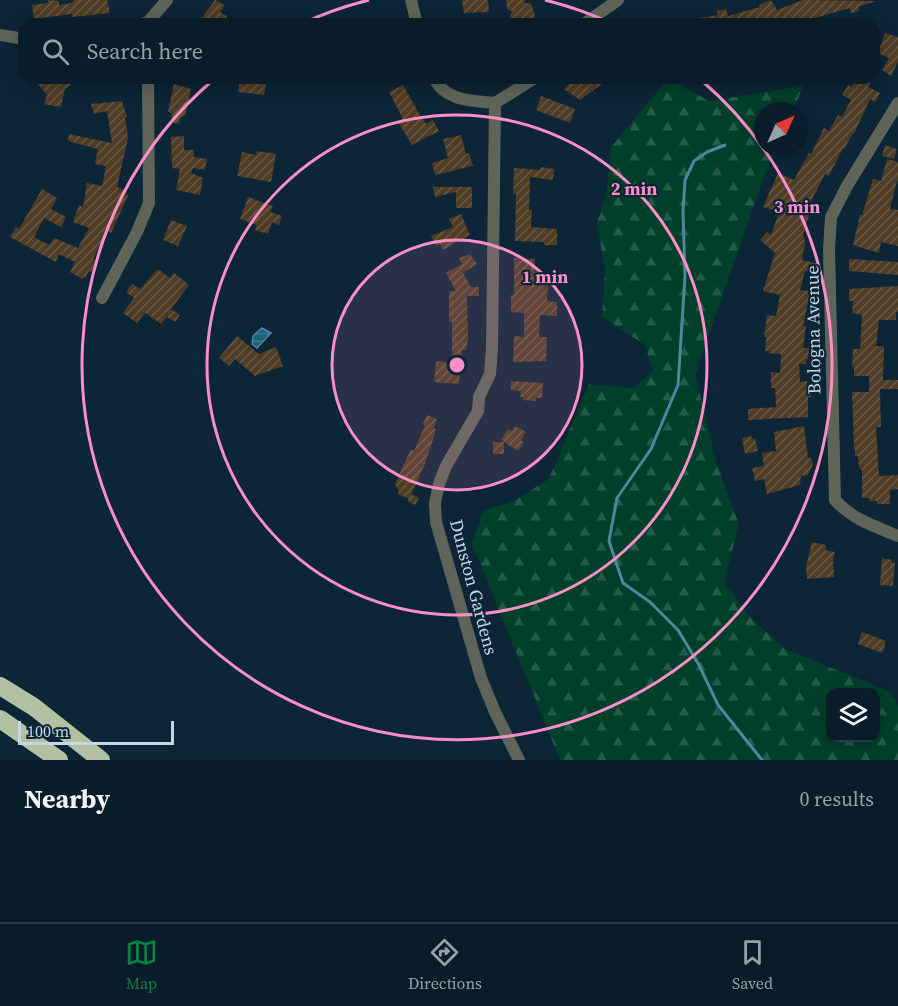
<!DOCTYPE html>
<style>
:root{--surface:#091c29;--page:#172935;--text:#f1f3f6;--muted:#99a1a8;--line:#293a46;--accent:#0b8043}
body{margin:0;font-family:"Source Serif 4",serif;background:var(--page);color:var(--text)}
.controls{position:absolute;right:18px;bottom:18px;display:grid;overflow:hidden;border-radius:12px;box-shadow:0 3px 15px #0003}
.controls button{width:54px;height:54px;display:grid;place-items:center;padding:0;border:0;border-bottom:2px solid var(--line);background:var(--surface);color:var(--text);font:30px sans-serif}
.compass{position:absolute;left:754px;top:102px;width:54px;height:54px;border-radius:50%;background:var(--surface);box-shadow:0 3px 15px #0003;rotate:45deg}
.scale{position:absolute;left:18px;bottom:15px;width:156px;box-sizing:border-box;padding-left:6px;border:3px solid #c7d6e2;border-top:0;font-size:16px;line-height:21px;white-space:nowrap;color:#c7d6e2;-webkit-text-stroke:4px #0c2537;paint-order:stroke}
.list{margin:0;padding:0;list-style:none}
h2{display:flex;justify-content:space-between;align-items:center;height:78px;margin:0;padding:0 24px;font-size:26px}
h2 small{font-size:20px;font-weight:400;color:var(--muted)}
.icon{flex:none;width:33px;height:33px;fill:none;stroke:currentColor;stroke-width:2;stroke-linecap:round;stroke-linejoin:round}
.map{position:relative;flex:none;width:898px;height:760px;overflow:hidden}
.search{position:absolute;background:var(--surface);box-shadow:0 3px 15px #0003;left:18px;right:18px;top:18px;height:66px;display:flex;align-items:center;gap:15px;box-sizing:border-box;padding:0 21px;border-radius:18px;color:var(--muted);font-size:22px}
.sheet{height:162px;background:var(--surface)}
nav{display:flex;justify-content:space-around;align-items:center;box-sizing:border-box;height:84px;border-top:2px solid var(--line);background:var(--surface);font-size:16px;color:var(--muted)}
nav a{display:grid;justify-items:center;gap:3px}
nav .on{color:var(--accent)}
.map>svg:first-child{display:block}
.forest{fill:url(#forest-firs);fill-rule:evenodd}
.water{fill:url(#water-rules);stroke:#4e869b;stroke-width:1.5}
.lines{fill:none;stroke-linecap:round;stroke-linejoin:round}
.stream{stroke:#4e869b;stroke-width:3}
.building{fill:url(#building-hatch)}
.minor{stroke:#5e6458;stroke-width:12}
.highway{stroke:#b2c1a2;stroke-width:18}
.ring{fill:none;stroke:#fa8fc7;stroke-width:3}
.labels{text-anchor:middle;dominant-baseline:central;stroke-width:4.5;stroke-linejoin:round;paint-order:stroke}
.street-label{font-size:18px;fill:#c7d6e2;stroke:#0c2537}
.centre{fill:#fa8fc7;stroke:#0c2537;stroke-width:3}
.ring-label{font-size:18px;text-anchor:middle;font-weight:bold;fill:#fa8fc7;stroke:#0c2537;stroke-width:4.5;stroke-linejoin:round;paint-order:stroke}
</style>
<div class="map">
<svg width="898" height="760" viewBox="0 0 898 760">
<defs>
<pattern id="forest-firs" width="22" height="20" patternUnits="userSpaceOnUse" patternTransform="scale(1.5)"><rect width="22" height="20" fill="#003f2a"/><path d="M5 1l3.5 6h-7zM16 11l3.5 6h-7z" fill="#245a49"/></pattern>
<pattern id="water-rules" width="6" height="5" patternUnits="userSpaceOnUse" patternTransform="scale(1.5)"><rect width="6" height="5" fill="#1a647c"/><path d="M0 2.5h6" fill="none" stroke="#3a798e"/></pattern>
<pattern id="building-hatch" width="6" height="6" patternUnits="userSpaceOnUse" patternTransform="scale(1.5)"><rect width="6" height="6" fill="#4f3c24"/><path d="M-1 1l2-2M0 6l6-6M5 7l2-2" fill="none" stroke="#675744"/></pattern>
</defs>
<rect width="100%" height="100%" fill="#0c2537"/>
<path class="forest" d="M669 78 709 101 803 86 793 111H763V147H777L764 177 695 374 716 462 739 524 724 583 751 618 785 649 891 692 898 707V760H560L472 544 483 510 512 502 549 479 589 384 634 388 653 371 645 345 602 317 605 271 597 223 606 195 611 147ZM830 692H876V738H830Z"/>
<path class="water" d="M262 328 271 333 257 348 252 344 253 336Z"/>
<g class="lines">
<path class="stream" d="M725 145 707 152 694 161 685 180 683 211 685 276 678 385 651 449 617 498 609 541 623 583 650 602 678 630 699 665 718 705 762 760"/>
</g>
<path class="building" d="M48 0 59 1V5L72 3 74 0H107L110 13 72 17V14L34 19 32 5 48 3Z
M215 0 225 5 220 12 227 16 225 24H197Z
M462 0H488L489 12 464 13Z
M506 0H525L524 2 531 4 535 15 531 23 507 24 512 11 507 9Z
M771 0 777 10 803 0 876 1 858 7 859 11 851 13 849 8 796 24H771L766 19 748 24H693V19L718 15 717 11 726 9 728 16 760 7 759 5Z
M885 33 898 37V62L891 76 882 70 889 58 878 53Z
M33 78H80L65 89 61 107 44 104 47 95Z
M240 78H267L264 95 238 92Z
M575 78H610L580 100 564 89Z
M856 78H873L868 87 880 93 875 102 870 99 854 134 853 133 844 149 843 148 829 176 825 174 805 213 809 215 803 235 804 236 805 243 802 260 819 264V273L805 271 800 290 809 291 810 294 803 326H806L803 348H809L808 359H806V364H799L800 382 807 381V387H811V397H808V417L748 420V409L776 407 775 388H771V372L780 373 781 354 769 353 770 351H765L766 337H764L767 315 776 316 780 295 763 291 775 253 760 240 767 232 771 235 779 212 763 207 778 173 794 180 809 153 811 154 824 128 829 131 838 115 842 117 851 100 842 95 848 85 852 87Z
M174 84 191 89 185 116 180 118 179 124 171 122 172 113 168 112Z
M403 85 421 117H422L426 124 433 120 439 131 412 145 398 122 403 119 389 92Z
M541 96 575 109 570 123 536 110Z
M122 101 127 117H125L128 138 117 187 127 191 126 195 128 196 111 233 108 231 93 259 97 261 91 272 89 271 85 278 83 277 82 279 70 272 75 262 59 254 56 262 10 237 16 227 19 229 42 189 57 198 51 209 66 217 61 227 44 218 34 237 49 245 54 238 78 248 89 228 73 222 79 205 83 207 87 183 102 186 106 166 95 164 98 149 68 141 69 134 112 143 107 111 94 114 91 104Z
M461 135 466 154 469 153 473 166 435 175 432 163 448 158 443 139Z
M184 136V150H194V157L207 159 205 170 193 168 191 173 203 178 200 195 176 190 180 169 172 168 171 137Z
M885 145 897 149 894 159 882 156Z
M257 151 276 154 271 182 237 176 242 152 256 155Z
M887 159 898 162V181H897L890 209 898 210V246L881 242 879 253 853 245 860 215H862L873 179 881 181Z
M541 167 554 169 553 180 530 177 529 210H532L531 227 557 229V245H544V242L515 241 516 194H513L514 168 540 170Z
M433 187H472V208H456V192L435 197Z
M248 197 273 206 270 212 282 216 279 225 272 222 268 234 255 230 257 225 240 219Z
M461 214 470 235 443 250 440 244 436 246 431 236 453 227 449 219Z
M171 220 187 226 178 246 163 240Z
M470 254 477 264 463 273 471 287H479V296H467L468 339 466 350H462L459 384 434 382 436 361 452 363V322H449V291H456L446 273 462 264 459 258Z
M514 258 535 259V272H548V276H553V285H548L547 301 557 302V316L540 315 539 337H547L546 361 513 362 514 336 524 337V313L511 312V295H514Z
M849 259 898 262V275L849 271Z
M158 269 170 278 174 273 189 285 171 309 180 315 175 322 167 317 161 324 145 313 137 323 123 313 134 298 126 292 132 284 140 289Z
M898 286V312H896V320H879L876 346H884L883 380H898V389H880L881 427H876L879 476 898 475V489L890 490V504H877V501H870L869 498H862V470L859 468 858 456H855V449H854L852 392H869V376H854V367H852L853 349H860L862 315 852 313 853 301H849V289Z
M237 336 259 354 276 347 283 366 255 376 235 359 229 366 219 358Z
M511 381 543 383 542 398H536V401L523 400V397H520L521 391 511 390Z
M427 415 437 419 434 428 436 430 425 464 409 499 398 494 399 491 395 484 411 449 414 451 425 425 423 424Z
M515 426 526 432 521 440 524 442 518 451 504 442V454H493V442H504L501 440 508 429 512 431Z
M804 426 808 458H811L813 464 808 475 801 476 800 485 767 494 764 479 755 481 752 468 764 466 762 453 776 451 774 432Z
M751 436 752 439 755 438 758 451 745 454 742 438Z
M411 494 419 498 415 505 408 501Z
M812 542 826 545 825 550 835 552 833 560 834 577 807 579 806 567Z
M882 558 892 560V562L895 563 893 586 880 585Z
M862 632 886 641 882 653 858 644Z"/>
<g class="lines">
<path class="minor" d="M411 0 417 24
M142 24 148 22 167 0
M584 24 618 0
M0 35 24 39
M434 78C445 101 473 101 495 103
M495 103 492 348 490 374 479 397 478 411 446 466 439 484 435 503 436 522 481 678 495 712 519 760
M495 103 535 78
M898 103 847 186 831 217 829 250 835 500C852 519 874 526 898 536
M102 298 137 232 149 203 148 78"/>
<path class="highway" d="M0 686 34 707 101 760
M0 719 59 760"/>
</g>
<circle cx="457" cy="365" r="125" fill="#fa8fc7" fill-opacity=".12"/>
<g class="ring">
<circle cx="457" cy="365" r="125"/>
<circle cx="457" cy="365" r="250"/>
<path d="M301 24A375 375 0 0 1 369 0M545 0A375 375 0 0 1 613 24M701 80A375 375 0 1 1 213 80"/>
</g>
<g class="labels">
<g class="street-label">
<text transform="translate(813 330) rotate(-91)">Bologna Avenue</text>
<text transform="translate(474 587) rotate(75)">Dunston Gardens</text>
</g>
</g>
<circle cx="457" cy="365" r="9" class="centre"/>
<g class="ring-label">
<text x="634" y="195">2 min</text>
<text x="797" y="213">3 min</text>
<text x="545" y="283">1 min</text>
</g>
</svg>
<div class="controls">
<button><svg class="icon" aria-label="layers" viewBox="0 0 24 24"><path d="M12 4l9 5-9 5-9-5zM3 14l9 5 9-5"/></svg></button>
</div>
<svg class="compass" viewBox="-18 -18 36 36"><path d="M0-13l5 13h-10z" fill="#e53935"/><path d="M0 13l5-13h-10z" fill="#99a1a8"/></svg>
<div class="scale">100 m</div>
<div class="search"><svg class="icon" aria-label="search" viewBox="0 0 24 24"><circle cx="10" cy="10" r="6"/><path d="M15 15l6 6"/></svg>Search here</div>
</div>
<section class="sheet">
<h2>Nearby<small>0 results</small></h2>
<ul class="list">
</ul>
</section>
<nav>
<a class="on"><svg class="icon" aria-label="map" viewBox="0 0 24 24"><path d="M3 6l6-2 6 2 6-2v14l-6 2-6-2-6 2zM9 4v14M15 6v14"/></svg>Map</a>
<a><svg class="icon" aria-label="directions" viewBox="0 0 24 24"><path d="M12 3l9 9-9 9-9-9zM9 14v-3h6M13 9l2 2-2 2"/></svg>Directions</a>
<a><svg class="icon" aria-label="saved" viewBox="0 0 24 24"><path d="M7 4h10v16l-5-4-5 4z"/></svg>Saved</a>
</nav>
